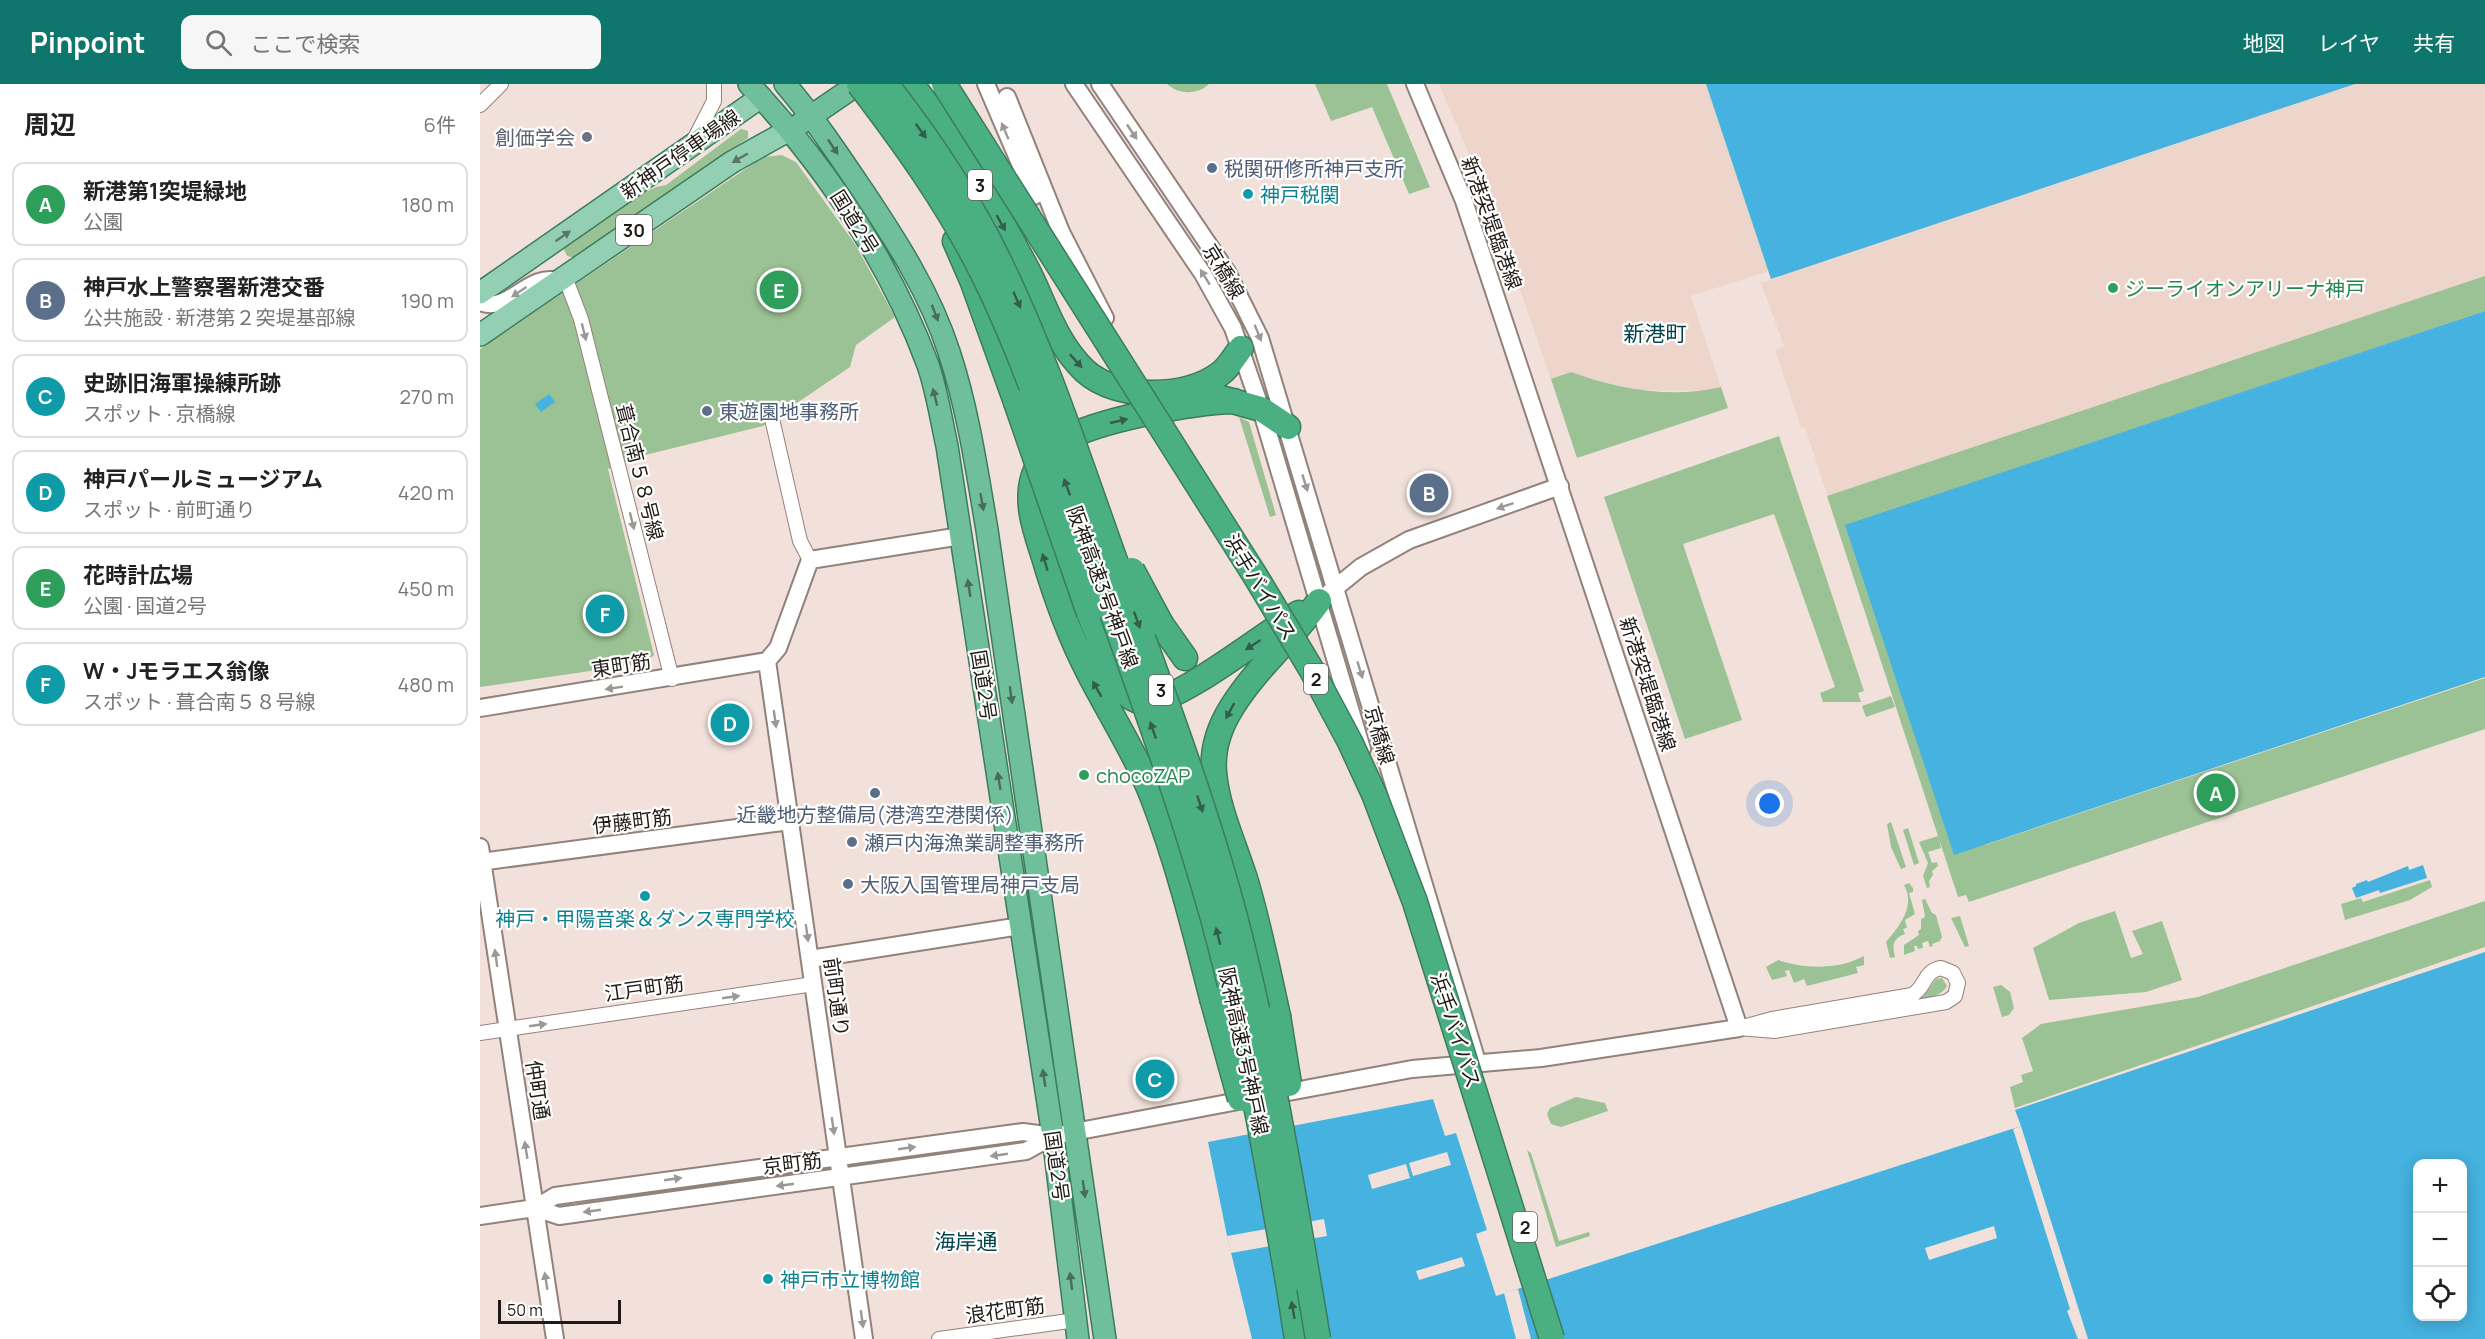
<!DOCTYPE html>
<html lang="ja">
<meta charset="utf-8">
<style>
:root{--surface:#fff;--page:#f6f6f6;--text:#222;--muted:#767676;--line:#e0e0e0;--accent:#0f766e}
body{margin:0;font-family:Manrope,"Noto Sans JP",sans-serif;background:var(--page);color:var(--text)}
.controls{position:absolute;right:18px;bottom:18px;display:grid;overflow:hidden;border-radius:12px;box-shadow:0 3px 15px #0003}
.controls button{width:54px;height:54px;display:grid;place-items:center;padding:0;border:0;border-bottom:2px solid var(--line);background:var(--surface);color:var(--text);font:30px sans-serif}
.scale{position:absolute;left:18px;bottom:15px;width:123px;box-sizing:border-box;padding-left:6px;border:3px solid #201a17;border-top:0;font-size:16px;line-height:21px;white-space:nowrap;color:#201a17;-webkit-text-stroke:4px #fff;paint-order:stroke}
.you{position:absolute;left:1290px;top:720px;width:21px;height:21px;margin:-15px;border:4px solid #fff;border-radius:50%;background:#1a73e8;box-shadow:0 0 0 9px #1a73e833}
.badge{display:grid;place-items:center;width:39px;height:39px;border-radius:50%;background:var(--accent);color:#fff;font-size:20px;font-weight:700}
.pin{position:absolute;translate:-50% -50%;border:3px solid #fff;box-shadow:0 2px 6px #0006}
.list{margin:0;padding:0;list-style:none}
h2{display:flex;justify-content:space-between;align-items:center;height:78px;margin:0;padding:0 24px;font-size:26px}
h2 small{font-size:20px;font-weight:400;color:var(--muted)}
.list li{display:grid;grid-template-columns:39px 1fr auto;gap:18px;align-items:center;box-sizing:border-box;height:84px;margin:0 12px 12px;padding:0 12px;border:2px solid var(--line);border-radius:12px}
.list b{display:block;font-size:22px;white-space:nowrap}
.list p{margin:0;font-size:20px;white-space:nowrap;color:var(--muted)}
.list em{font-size:20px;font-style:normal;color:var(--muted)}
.icon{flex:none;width:33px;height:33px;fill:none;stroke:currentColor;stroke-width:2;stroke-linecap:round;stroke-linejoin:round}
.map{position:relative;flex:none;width:2005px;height:1255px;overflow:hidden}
header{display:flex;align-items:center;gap:36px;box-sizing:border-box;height:84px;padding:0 30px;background:var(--accent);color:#fff}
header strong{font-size:28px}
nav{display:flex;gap:33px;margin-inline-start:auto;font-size:21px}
.search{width:420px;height:54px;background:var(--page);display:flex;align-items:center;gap:15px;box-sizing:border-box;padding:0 21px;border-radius:12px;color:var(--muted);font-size:22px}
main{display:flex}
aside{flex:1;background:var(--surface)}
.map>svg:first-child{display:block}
.built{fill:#eed5cb}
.green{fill:#9bc294}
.water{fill:#45b2df;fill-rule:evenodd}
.pier{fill:#f2e1da}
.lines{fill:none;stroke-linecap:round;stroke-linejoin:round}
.minor-casing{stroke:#92827c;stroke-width:16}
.tertiary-casing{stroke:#92827c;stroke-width:20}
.primary-casing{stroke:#3c7c5c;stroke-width:24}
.trunk-casing{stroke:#3c7c5c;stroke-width:24}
.motorway-casing{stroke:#3c7c5c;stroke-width:27}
.minor{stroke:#fff;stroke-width:14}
.tertiary{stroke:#fff;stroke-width:16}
.primary{stroke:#93d0b3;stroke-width:21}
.trunk{stroke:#6fc09a;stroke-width:21}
.motorway{stroke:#4bb081;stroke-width:24}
.motorway-bridge-casing{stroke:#3c7c5c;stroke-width:27;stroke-linecap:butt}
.motorway-bridge{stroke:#4bb081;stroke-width:24}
.oneway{fill:#335e47}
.oneway2{fill:#9b9897}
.oneway3{fill:#486d58}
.oneway4{fill:#5a7565}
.worship-dot{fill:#6b7280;stroke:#fff;stroke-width:2}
.service-dot{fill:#5c6f8a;stroke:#fff;stroke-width:2}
.culture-dot{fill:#0f9aa8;stroke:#fff;stroke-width:2}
.leisure-dot{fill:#2e9e5b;stroke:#fff;stroke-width:2}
.labels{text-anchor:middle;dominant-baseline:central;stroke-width:4.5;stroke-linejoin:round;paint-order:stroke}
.shield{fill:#fff;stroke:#635f5d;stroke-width:1.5}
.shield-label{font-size:18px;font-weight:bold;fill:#201a17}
.worship-label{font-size:20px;fill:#5b616d;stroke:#fff;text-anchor:end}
.street-label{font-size:20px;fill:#201a17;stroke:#fff}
.service-label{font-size:20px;fill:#4e5e75;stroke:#fff;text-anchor:start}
.culture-label{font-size:20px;fill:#0d838f;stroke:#fff;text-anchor:start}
.leisure-label{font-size:20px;fill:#27864d;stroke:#fff;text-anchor:start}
.neighbourhood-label{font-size:21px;fill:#00434b;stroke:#fff}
</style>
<header>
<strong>Pinpoint</strong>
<div class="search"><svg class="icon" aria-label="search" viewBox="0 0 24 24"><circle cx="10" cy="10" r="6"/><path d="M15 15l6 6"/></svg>ここで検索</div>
<nav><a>地図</a><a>レイヤ</a><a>共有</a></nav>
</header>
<main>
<aside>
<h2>周辺<small>6件</small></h2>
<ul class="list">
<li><span class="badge" style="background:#2e9e5b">A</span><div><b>新港第1突堤緑地</b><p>公園</p></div><em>180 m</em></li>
<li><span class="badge" style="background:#5c6f8a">B</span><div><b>神戸水上警察署新港交番</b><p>公共施設 · 新港第２突堤基部線</p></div><em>190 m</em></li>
<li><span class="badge" style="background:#0f9aa8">C</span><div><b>史跡旧海軍操練所跡</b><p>スポット · 京橋線</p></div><em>270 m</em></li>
<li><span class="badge" style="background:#0f9aa8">D</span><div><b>神戸パールミュージアム</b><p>スポット · 前町通り</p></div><em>420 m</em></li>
<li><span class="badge" style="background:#2e9e5b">E</span><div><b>花時計広場</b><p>公園 · 国道2号</p></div><em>450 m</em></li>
<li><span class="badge" style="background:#0f9aa8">F</span><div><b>W・Jモラエス翁像</b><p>スポット · 葺合南５８号線</p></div><em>480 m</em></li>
</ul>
</aside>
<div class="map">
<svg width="2005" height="1255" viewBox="0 0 2005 1255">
<rect width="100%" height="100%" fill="#f2e1da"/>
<path class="built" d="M959 0H1226L1289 187 1211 212 1241 303 1222 307 1161 306 1113 296 1091 289 1071 295 1011 122Z
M1875 0H2005V227L1358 444 1325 343 1321 344 1295 266 1304 262 1281 199Z"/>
<path class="green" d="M687 0H729C718 11 699 11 687 0Z
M835 0H907L950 103 929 110 892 23 851 37Z
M261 45 268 47V54L95 174 87 172 83 164 85 155 129 127 176 103 186 101Z
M302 71 316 78 375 160 415 233 376 261 370 283 283 342 157 373 128 385 174 571 165 579 0 603V265L283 73Z
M2005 192V227L1397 431 1505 761 2005 594V645L1489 818 1486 811 1478 813 1459 755 1461 764 1448 768 1452 779 1457 778 1458 782 1452 787 1453 791 1449 797 1450 803 1447 804 1443 792 1448 779 1439 758 1458 752 1347 412Z
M1091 288C1137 305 1192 315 1241 303L1248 324 1097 374 1071 295Z
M759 333 769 338 796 431 790 433Z
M1299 352 1384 607 1378 609 1381 618H1343L1340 609 1355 603 1294 430 1203 460 1262 636 1205 655 1124 413Z
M1411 612 1415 623 1386 633 1382 622Z
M1411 738 1426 783 1421 785 1411 763 1407 740Z
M1428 744 1439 779 1434 781 1423 746Z
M1950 796 1952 803 1930 816 1865 836 1861 820 1881 814 1883 818Z
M1429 799 1433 804V808L1429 809 1435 830 1425 836 1427 844 1423 845 1425 850C1413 854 1412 861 1415 873L1410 874 1406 858C1419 843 1436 822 1424 801Z
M1445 815 1452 829 1456 831 1462 853 1460 857 1452 860 1453 862 1450 863 1448 857 1442 859 1443 864 1438 865 1437 862H1434L1435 867 1424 871V861L1439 851 1438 847 1441 845V835L1445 833 1442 816Z
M2005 817V863L1535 1024 1530 1003 1543 998 1541 991 1553 987 1542 954 1561 940 1718 913Z
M1635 827 1651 874 1663 870 1652 847 1682 837 1702 896 1666 908 1569 916 1553 864 1599 839Z
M1480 832 1489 862 1485 863 1471 834Z
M1384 872V881L1376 883 1378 889 1327 902 1324 895 1314 899 1309 886 1305 887 1307 892 1292 896 1286 883 1298 876C1325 885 1358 886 1384 872Z
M1462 894 1467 902C1461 913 1443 916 1431 917L1444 912 1456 895Z
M1521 901 1530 908 1534 924 1529 931 1522 933 1513 903Z
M1096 1013 1125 1019 1128 1027 1081 1043 1071 1040 1067 1030 1070 1024Z
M1047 1066 1051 1069 1079 1157 1109 1148 1110 1152 1076 1163Z"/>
<path class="water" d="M1226 0H1875L1291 195Z
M2005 227V593L1474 771 1365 441Z
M69 310 75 318 61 328 55 320Z
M1943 781 1947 794 1900 809 1899 806 1876 814 1872 804 1876 802V800L1887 796 1888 798 1928 782 1929 786Z
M2005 868V1255H772L747 1152 728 1058 953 1015 965 1052 976 1049 1007 1146 996 1150 1016 1212 1541 1042 1535 1026ZM1938 1080H1982V1232H1938Z"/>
<path class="pier" d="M1541 1042 1608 1255H1598L1587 1227 1590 1225 1533 1045Z
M967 1068 971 1081 933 1092 929 1079Z
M926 1080 930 1094 892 1105 888 1091Z
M844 1135 847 1152 751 1169 747 1152Z
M1514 1142 1517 1154 1449 1176 1445 1164Z
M982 1173 985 1182 939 1196 936 1187Z
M1038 1205 1051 1255H1036L1024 1209Z"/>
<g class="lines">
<g class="minor-casing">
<path id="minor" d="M0 21 21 0
M213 58 234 17V0
M85 193 101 235 192 595
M293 339 320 457 330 476
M1461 884 1473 889 1478 899 1475 912 1466 918 1295 947 1259 944 1292 935 1432 911C1446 904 1443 887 1461 884Z
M0 949 334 900
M459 1255 596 1236"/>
</g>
<g class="tertiary-casing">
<path id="tertiary" d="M506 0 554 112
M594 0 723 190 753 244 781 325 882 665
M620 0 747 188 780 254 995 971
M527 13 581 148 625 234
M0 218C30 230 47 189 78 197
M849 509 881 483 929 456 1080 402
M287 577 384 1255
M287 577 298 564 330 476 481 452
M0 624 287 577
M0 763 75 1255
M0 778 310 737
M330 875 541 842
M798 1010 932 985 1061 974 1259 944 984 117 935 0
M55 1124 79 1132 546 1067 573 1052 769 1015
M0 1132 55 1124 75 1112 543 1048 573 1052"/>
</g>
<g class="primary-casing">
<path id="primary" d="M0 209 281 13
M0 251 252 78 311 45"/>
</g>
<g class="trunk-casing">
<path id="trunk" d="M269 0C345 82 409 176 448 281 457 307 461 335 467 362L573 1052 598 1255
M305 0C334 34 358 70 383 107 417 158 450 209 469 268 488 325 497 387 507 446L625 1255
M321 39 378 0"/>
</g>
<g class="motorway-casing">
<path id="motorway" d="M431 0C478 57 515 124 549 189 565 222 577 261 605 287 637 316 707 316 741 289 749 283 755 272 761 264
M475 157 492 196 536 318
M738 313 781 325 808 343
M609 529 635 596C643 608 652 618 667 618 699 618 788 547 819 529
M681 540 705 574
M732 914C715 847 698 779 673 714 656 670 630 630 609 589 589 551 575 511 563 470 555 445 545 418 554 391 559 377 570 364 583 356 618 336 712 318 754 317
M798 932C788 887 779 842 766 798 755 762 737 725 734 688 732 665 740 642 752 623 776 584 813 554 839 517
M808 1198 817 1255"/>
</g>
<use href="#minor" class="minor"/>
<use href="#tertiary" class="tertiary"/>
<use href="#primary" class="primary"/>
<use href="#trunk" class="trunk"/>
<use href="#motorway" class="motorway"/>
<g class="motorway-bridge-casing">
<path id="motorway-bridge" d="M379 0C425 60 468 120 502 188 549 282 580 385 616 483 657 600 701 718 734 838 766 956 787 1077 808 1198
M406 0C450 56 490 116 521 181 564 270 595 364 628 457 672 581 721 705 755 833 791 972 814 1113 838 1255
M464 0 776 493 831 585 870 658 894 710 935 818 1072 1255
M536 318 609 529
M652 486 681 540
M732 914 760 1015
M798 932 809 1000"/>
</g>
<use href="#motorway-bridge" class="motorway-bridge"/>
</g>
<defs><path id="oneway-solid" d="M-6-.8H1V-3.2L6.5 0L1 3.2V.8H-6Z" transform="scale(1.5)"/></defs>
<g class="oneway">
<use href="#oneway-solid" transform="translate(441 47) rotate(54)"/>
<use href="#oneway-solid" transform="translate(521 139) rotate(61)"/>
<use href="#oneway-solid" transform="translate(537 216) rotate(66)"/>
<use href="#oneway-solid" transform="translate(596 277) rotate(48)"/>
<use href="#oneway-solid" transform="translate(639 337) rotate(-13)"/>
<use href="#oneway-solid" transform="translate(587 403) rotate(-110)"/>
<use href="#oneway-solid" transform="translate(565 478) rotate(-107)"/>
<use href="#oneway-solid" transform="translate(657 536) rotate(70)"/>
<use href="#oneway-solid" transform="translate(773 561) rotate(147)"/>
<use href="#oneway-solid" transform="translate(617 605) rotate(-119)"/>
<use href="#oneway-solid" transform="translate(750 627) rotate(118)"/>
<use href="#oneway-solid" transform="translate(673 646) rotate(-109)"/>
<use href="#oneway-solid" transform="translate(720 720) rotate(72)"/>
<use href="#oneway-solid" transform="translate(738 852) rotate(-104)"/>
<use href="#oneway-solid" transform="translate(813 1226) rotate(-100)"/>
</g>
<g class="oneway2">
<use href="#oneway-solid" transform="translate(525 47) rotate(-113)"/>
<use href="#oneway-solid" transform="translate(652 48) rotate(56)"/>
<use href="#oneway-solid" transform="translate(725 193) rotate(-122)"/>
<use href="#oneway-solid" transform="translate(39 208) rotate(146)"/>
<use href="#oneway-solid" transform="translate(104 248) rotate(76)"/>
<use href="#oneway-solid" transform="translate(778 249) rotate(68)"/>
<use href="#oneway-solid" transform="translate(825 399) rotate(73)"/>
<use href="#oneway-solid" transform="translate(1025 422) rotate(161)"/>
<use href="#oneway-solid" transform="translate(152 437) rotate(76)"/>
<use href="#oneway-solid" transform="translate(880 586) rotate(73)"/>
<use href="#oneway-solid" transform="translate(134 604) rotate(171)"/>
<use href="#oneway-solid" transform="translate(295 635) rotate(82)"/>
<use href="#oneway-solid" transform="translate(327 849) rotate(82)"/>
<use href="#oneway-solid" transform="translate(16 874) rotate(-98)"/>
<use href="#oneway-solid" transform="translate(251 913) rotate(-8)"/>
<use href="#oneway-solid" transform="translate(58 941) rotate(-8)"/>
<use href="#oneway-solid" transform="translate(353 1042) rotate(82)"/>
<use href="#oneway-solid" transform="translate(427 1064) rotate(-8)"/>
<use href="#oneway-solid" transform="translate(46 1066) rotate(-99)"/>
<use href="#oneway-solid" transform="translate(519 1071) rotate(172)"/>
<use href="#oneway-solid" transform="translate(193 1095) rotate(-8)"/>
<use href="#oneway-solid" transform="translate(305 1101) rotate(172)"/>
<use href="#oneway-solid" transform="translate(112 1127) rotate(172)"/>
<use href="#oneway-solid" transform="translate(66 1197) rotate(-99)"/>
<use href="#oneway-solid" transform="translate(382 1235) rotate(82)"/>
</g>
<g class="oneway3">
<use href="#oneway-solid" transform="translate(353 63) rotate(56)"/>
<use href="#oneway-solid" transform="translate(455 229) rotate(69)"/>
<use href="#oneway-solid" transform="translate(455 313) rotate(-104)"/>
<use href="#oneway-solid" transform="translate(502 418) rotate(80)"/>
<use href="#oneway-solid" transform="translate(489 504) rotate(-99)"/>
<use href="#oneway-solid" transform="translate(531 611) rotate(82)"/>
<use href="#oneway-solid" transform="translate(519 697) rotate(-99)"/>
<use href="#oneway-solid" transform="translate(564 994) rotate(-99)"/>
<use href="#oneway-solid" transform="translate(604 1105) rotate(82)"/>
<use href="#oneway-solid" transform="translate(591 1197) rotate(-97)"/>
</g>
<g class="oneway4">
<use href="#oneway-solid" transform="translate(260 74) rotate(150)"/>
<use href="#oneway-solid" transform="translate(83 152) rotate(-35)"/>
</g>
<circle class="worship-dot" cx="107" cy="53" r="6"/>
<g class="service-dot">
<circle cx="732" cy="84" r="6"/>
<circle cx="227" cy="327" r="6"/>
<circle cx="395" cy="709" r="6"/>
<circle cx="372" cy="758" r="6"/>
<circle cx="368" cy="800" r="6"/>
</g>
<g class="culture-dot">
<circle cx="768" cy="110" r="6"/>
<circle cx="165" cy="812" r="6"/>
<circle cx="288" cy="1195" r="6"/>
</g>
<g class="leisure-dot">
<circle cx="1633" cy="204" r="6"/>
<circle cx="604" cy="691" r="6"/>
</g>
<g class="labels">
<g class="shield">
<rect x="488" y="86" width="24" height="30" rx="4.5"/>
<rect x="136" y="131" width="36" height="30" rx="4.5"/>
<rect x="824" y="580" width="24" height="30" rx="4.5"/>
<rect x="669" y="591" width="24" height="30" rx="4.5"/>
<rect x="1033" y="1128" width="24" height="30" rx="4.5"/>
</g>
<g class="shield-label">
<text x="500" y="101">3</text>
<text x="154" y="146">30</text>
<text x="836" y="595">2</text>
<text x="681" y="606">3</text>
<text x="1045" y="1143">2</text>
</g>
<g class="worship-label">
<text x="95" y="53">創価学会</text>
</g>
<g class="street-label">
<text transform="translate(200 70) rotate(-35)">新神戸停車場線</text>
<text transform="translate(375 138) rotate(58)">国道2号</text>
<text transform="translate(1012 139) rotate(70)">新港突堤臨港線</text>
<text transform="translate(744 187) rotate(59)">京橋線</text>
<text transform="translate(160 388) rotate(76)">葺合南５８号線</text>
<text transform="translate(623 503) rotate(70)">阪神高速3号神戸線</text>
<text transform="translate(781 503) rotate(59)">浜手バイパス</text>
<text transform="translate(141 581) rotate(-9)">東町筋</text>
<text transform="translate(1168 600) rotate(72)">新港突堤臨港線</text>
<text transform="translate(504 601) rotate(81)">国道2号</text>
<text transform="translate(900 651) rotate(74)">京橋線</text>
<text transform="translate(152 737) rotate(-7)">伊藤町筋</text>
<text transform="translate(164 904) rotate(-8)">江戸町筋</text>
<text transform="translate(357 913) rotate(82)">前町通り</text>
<text transform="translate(976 946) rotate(72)">浜手バイパス</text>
<text transform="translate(764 967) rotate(78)">阪神高速3号神戸線</text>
<text transform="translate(58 1006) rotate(81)">仲町通</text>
<text transform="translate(312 1079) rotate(-7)">京町筋</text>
<text transform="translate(577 1082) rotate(82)">国道2号</text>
<text transform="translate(525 1226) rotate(-8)">浪花町筋</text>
</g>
<g class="service-label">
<text x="744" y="84">税関研修所神戸支所</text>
<text x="239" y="327">東遊園地事務所</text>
<text x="395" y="730" text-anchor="middle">近畿地方整備局(港湾空港関係)</text>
<text x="384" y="758">瀬戸内海漁業調整事務所</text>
<text x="380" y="800">大阪入国管理局神戸支局</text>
</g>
<g class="culture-label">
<text x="780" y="110">神戸税関</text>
<text x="165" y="834" text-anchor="middle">神戸・甲陽音楽＆ダンス専門学校</text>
<text x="300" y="1195">神戸市立博物館</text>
</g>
<g class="leisure-label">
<text x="1645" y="204">ジーライオンアリーナ神戸</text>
<text x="616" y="691">chocoZAP</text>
</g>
<g class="neighbourhood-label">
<text x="1175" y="249">新港町</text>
<text x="486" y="1157">海岸通</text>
</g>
</g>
</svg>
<div class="controls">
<button>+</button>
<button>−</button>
<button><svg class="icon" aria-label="locate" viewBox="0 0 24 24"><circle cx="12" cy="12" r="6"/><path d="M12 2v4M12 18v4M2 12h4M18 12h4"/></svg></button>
</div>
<div class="scale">50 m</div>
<div class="you"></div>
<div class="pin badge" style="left:1736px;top:709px;background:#2e9e5b">A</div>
<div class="pin badge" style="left:949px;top:409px;background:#5c6f8a">B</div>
<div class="pin badge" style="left:675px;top:995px;background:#0f9aa8">C</div>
<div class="pin badge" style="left:250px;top:639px;background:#0f9aa8">D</div>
<div class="pin badge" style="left:299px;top:206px;background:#2e9e5b">E</div>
<div class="pin badge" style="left:125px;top:530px;background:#0f9aa8">F</div>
</div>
</main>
